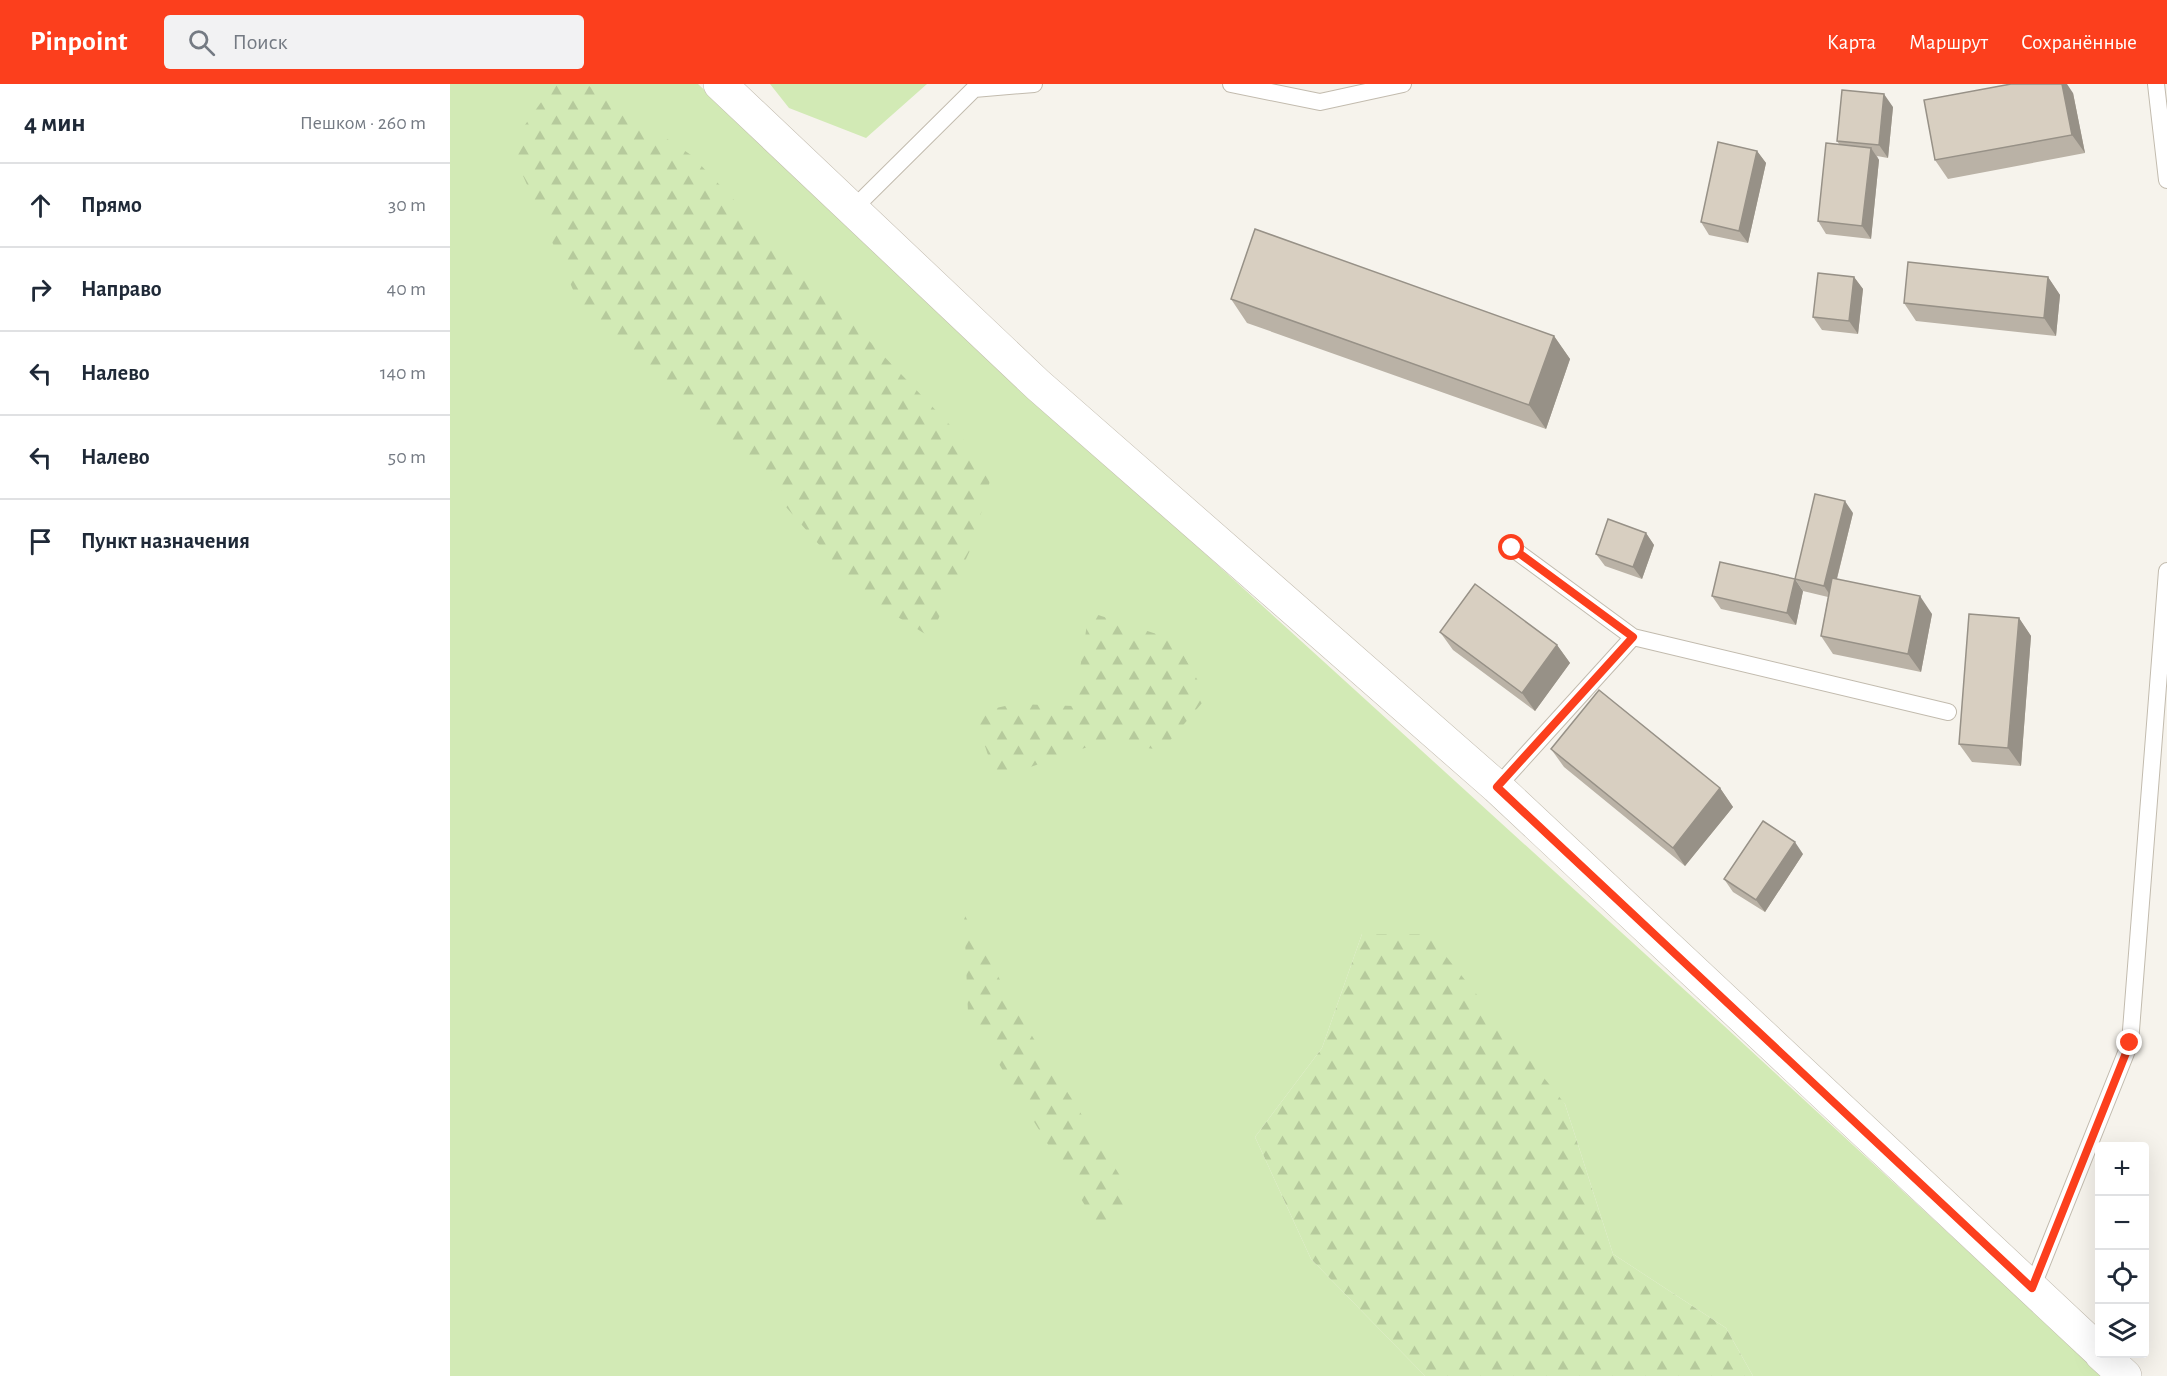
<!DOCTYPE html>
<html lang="ru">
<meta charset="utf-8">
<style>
:root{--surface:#fff;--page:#f2f2f3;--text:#1f2937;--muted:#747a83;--line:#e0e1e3;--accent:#fc3f1d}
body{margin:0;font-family:"Alegreya Sans",sans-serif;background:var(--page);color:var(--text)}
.controls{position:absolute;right:18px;bottom:18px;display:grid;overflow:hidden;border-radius:6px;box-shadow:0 6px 24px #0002}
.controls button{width:54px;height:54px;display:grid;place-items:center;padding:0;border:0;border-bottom:2px solid var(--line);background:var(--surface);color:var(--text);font:30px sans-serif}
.stop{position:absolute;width:18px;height:18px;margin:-14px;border:4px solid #fc3f1d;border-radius:50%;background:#fff}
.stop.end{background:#fc3f1d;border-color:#fff;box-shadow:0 2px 6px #0008}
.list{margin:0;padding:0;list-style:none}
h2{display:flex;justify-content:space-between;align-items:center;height:78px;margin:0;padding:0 24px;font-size:26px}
h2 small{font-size:20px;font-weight:400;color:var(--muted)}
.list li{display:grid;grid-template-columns:39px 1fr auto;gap:18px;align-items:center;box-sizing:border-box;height:84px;padding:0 24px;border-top:2px solid var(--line)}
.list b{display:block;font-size:22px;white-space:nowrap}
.list em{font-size:20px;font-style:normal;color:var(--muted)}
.icon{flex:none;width:33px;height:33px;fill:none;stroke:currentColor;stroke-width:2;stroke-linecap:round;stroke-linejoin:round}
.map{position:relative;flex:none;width:1717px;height:1292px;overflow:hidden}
header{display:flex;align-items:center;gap:36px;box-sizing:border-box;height:84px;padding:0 30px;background:var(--accent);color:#fff}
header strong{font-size:28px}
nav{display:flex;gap:33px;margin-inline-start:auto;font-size:21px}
.search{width:420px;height:54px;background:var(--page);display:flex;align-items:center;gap:15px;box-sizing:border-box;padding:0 21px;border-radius:6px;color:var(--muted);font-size:22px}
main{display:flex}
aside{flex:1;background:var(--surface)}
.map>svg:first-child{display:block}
.grass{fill:#d2eab5}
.forest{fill:url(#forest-firs)}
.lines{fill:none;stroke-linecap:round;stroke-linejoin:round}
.lane-casing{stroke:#c2bbae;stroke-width:18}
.street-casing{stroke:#c2bbae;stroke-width:34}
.lane{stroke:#fff;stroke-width:16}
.street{stroke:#fff;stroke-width:33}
.wall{fill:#bab2a6}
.shaded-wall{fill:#979187}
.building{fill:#d8cfc1;stroke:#979187;stroke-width:1.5}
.route{stroke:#fc3f1d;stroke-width:8}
</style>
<header>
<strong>Pinpoint</strong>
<div class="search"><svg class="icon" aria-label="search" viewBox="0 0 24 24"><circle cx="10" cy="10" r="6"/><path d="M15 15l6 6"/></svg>Поиск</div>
<nav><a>Карта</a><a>Маршрут</a><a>Сохранённые</a></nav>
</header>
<main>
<aside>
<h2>4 мин<small>Пешком · 260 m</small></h2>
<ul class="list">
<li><svg class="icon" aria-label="ahead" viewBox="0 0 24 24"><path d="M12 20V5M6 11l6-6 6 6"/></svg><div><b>Прямо</b></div><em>30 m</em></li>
<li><svg class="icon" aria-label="right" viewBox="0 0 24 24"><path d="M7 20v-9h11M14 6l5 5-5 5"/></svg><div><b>Направо</b></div><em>40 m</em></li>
<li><svg class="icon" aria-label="left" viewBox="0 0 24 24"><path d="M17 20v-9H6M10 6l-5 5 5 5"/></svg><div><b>Налево</b></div><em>140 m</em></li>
<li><svg class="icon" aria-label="left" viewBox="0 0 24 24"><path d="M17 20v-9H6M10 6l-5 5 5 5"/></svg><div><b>Налево</b></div><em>50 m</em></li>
<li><svg class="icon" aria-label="arrive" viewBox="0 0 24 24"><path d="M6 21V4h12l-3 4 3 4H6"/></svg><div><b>Пункт назначения</b></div></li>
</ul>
</aside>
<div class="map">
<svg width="1717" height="1292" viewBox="0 0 1717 1292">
<defs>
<pattern id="forest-firs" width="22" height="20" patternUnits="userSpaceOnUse" patternTransform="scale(1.5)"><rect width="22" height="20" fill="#d2eab5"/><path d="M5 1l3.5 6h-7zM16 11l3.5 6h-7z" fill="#b6ca9c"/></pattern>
</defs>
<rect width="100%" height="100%" fill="#f6f3ec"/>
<path class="grass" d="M0 0H248L516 252 1272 940 1653 1292H1303L1276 1244 1163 1170 1115 1020 912 850 872 964 805 1053 861 1175 975 1292H0Z
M320 0H477L416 54 339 24Z"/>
<path class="forest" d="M104 0H136L241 71 543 386 522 462 480 553 414 512 280 359 135 233 60 62Z
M639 528 725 556 757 613 712 666 652 658 546 695 524 629 564 620 624 622Z
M514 830 572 936 684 1114 653 1151 518 929Z
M912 850H978L1115 1020 1163 1170 1276 1244 1303 1292H975L861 1175 805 1053 872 964Z"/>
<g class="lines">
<g class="lane-casing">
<path id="lane" d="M781 0 870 18 953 0
M1706 0 1717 96
M524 5 584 0
M402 126 529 0
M1062 464 1183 553 1498 628
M1047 703 1183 553
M1582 1204 1680 959 1717 487"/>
</g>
<g class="street-casing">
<path id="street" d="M270 0 588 301 1047 703 1650 1268
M1651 1270 1675 1292"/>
</g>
<use href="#lane" class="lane"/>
<use href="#street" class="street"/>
</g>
<path class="wall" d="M1623 9 1635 69 1498 95 1485 76Z
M1443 23 1438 74 1427 72 1429 76 1421 155 1376 150 1368 137 1389 60 1387 57Z
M1307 67 1316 79 1298 159 1259 151 1251 138Z
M1404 193 1413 205 1408 250 1372 246 1363 233Z
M1598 193 1610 211 1606 252 1466 237 1454 219Z
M781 215 1104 252 1120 275 1096 345 797 239Z
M1403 429 1387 495 1482 530 1471 588 1383 570 1371 552 1378 513 1353 507 1345 495Z
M1196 449 1204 461 1192 495 1155 482 1146 470Z
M1353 507 1346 541 1271 525 1262 512Z
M1569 534 1581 552 1571 682 1522 678 1509 660Z
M990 548 1107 561 1120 579 1085 627 1003 566Z
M1101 665 1270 704 1283 723 1235 782 1114 683Z
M1353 770 1315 828 1283 808 1274 795Z"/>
<path class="shaded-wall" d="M1612 0H1617L1623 9 1635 69 1622 51Z
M1434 10 1443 23 1438 74 1429 61Z
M1421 64 1429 76 1421 155 1412 142Z
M1307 67 1316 79 1298 159 1289 147Z
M1404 193 1413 205 1408 250 1399 237Z
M1598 193 1610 211 1606 252 1594 234Z
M1104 252 1120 275 1096 345 1079 321Z
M1395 417 1403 429 1382 514 1374 502Z
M1196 449 1204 461 1192 495 1183 483Z
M1345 495 1353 507 1346 541 1337 529Z
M1470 512 1482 530 1471 588 1458 570Z
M1569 534 1581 552 1571 682 1558 664Z
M1107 561 1120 579 1085 627 1072 609Z
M1270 704 1283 723 1235 782 1223 764Z
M1345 758 1353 770 1315 828 1306 816Z"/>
<path class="building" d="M1561 0H1612L1622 51 1485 76 1474 16Z
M1392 6 1434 10 1429 61 1387 57Z
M1268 58 1307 67 1289 147 1251 138Z
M1376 59 1421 64 1412 142 1368 137Z
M805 145 1104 252 1079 321 781 215Z
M1458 178 1598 193 1594 234 1454 219Z
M1368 189 1404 193 1399 237 1363 233Z
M1365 410 1395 417 1374 502 1345 495Z
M1158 435 1196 449 1183 483 1146 470Z
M1270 478 1345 495 1337 529 1262 512Z
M1382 494 1470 512 1458 570 1371 552Z
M1025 500 1107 561 1072 609 990 548Z
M1519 530 1569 534 1558 664 1509 660Z
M1149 606 1270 704 1223 764 1101 665Z
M1313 737 1345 758 1306 816 1274 795Z"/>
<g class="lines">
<path class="route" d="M1062 464 1183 553 1047 703 1582 1204 1680 959"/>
</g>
</svg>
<div class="controls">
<button>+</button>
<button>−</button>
<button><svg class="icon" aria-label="locate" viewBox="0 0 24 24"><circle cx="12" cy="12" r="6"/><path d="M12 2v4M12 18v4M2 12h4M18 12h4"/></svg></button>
<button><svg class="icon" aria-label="layers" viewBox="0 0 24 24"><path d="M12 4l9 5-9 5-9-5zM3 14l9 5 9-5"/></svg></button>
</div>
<div class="stop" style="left:1062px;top:464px"></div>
<div class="stop end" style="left:1680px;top:959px"></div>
</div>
</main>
